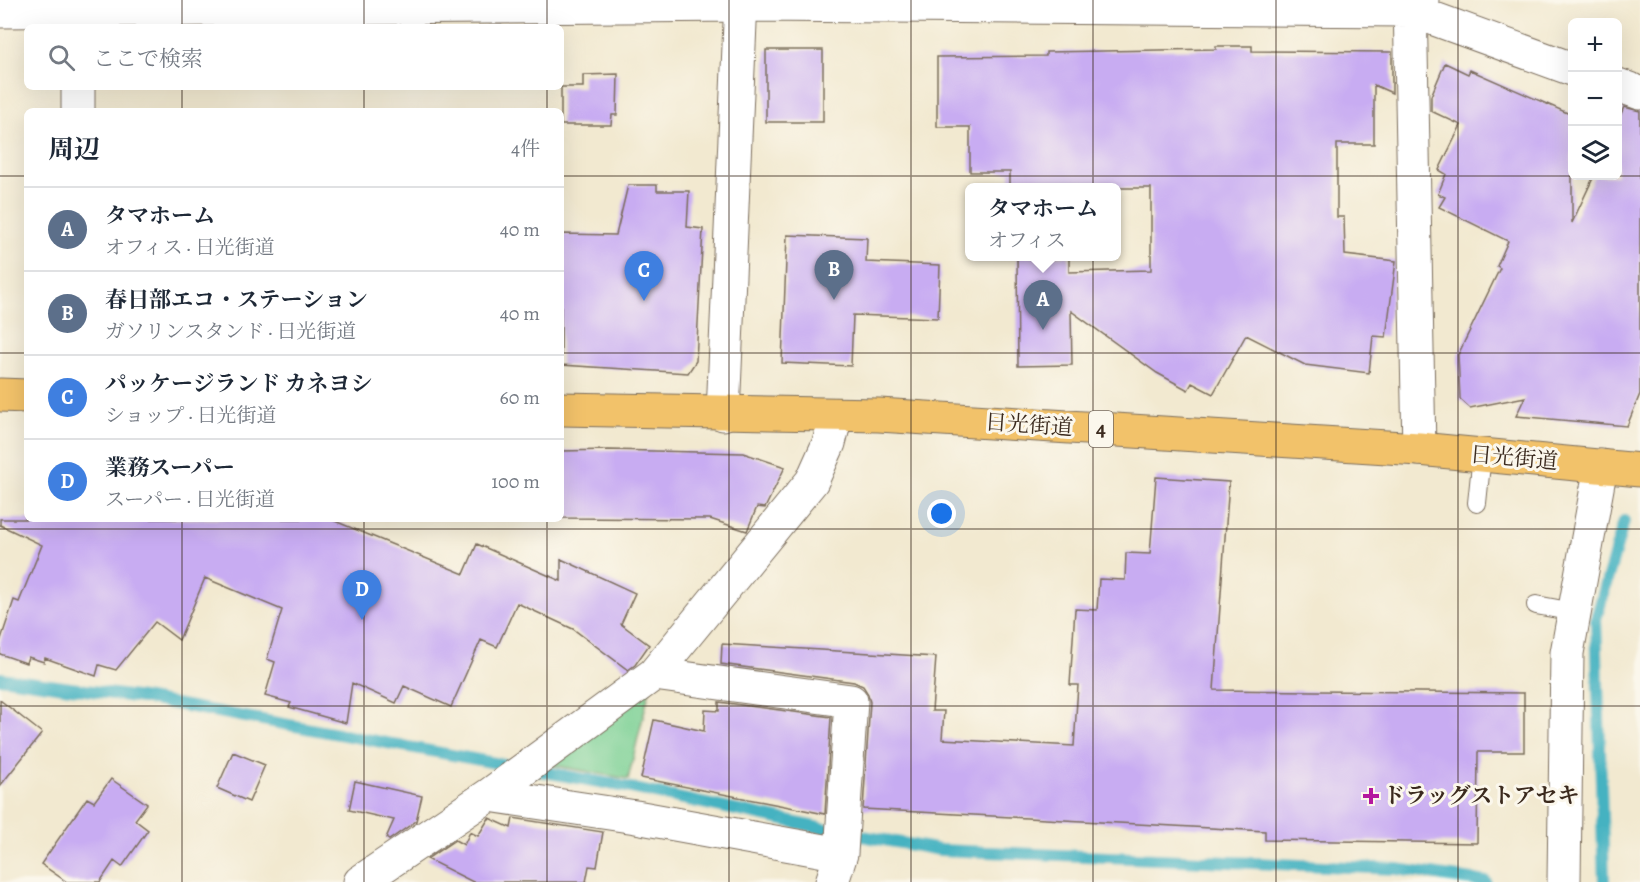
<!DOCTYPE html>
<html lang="ja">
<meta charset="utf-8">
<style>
:root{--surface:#fff;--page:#f6f6f7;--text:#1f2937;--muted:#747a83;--line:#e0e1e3;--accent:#0b8043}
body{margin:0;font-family:Alegreya,"Noto Serif JP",serif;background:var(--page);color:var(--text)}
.controls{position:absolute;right:18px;top:18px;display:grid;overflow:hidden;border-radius:9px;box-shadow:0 6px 24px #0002}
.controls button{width:54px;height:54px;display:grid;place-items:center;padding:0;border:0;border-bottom:2px solid var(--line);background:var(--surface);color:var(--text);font:30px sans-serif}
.you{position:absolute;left:942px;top:514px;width:21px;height:21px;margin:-15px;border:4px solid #fff;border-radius:50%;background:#1a73e8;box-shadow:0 0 0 9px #1a73e833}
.badge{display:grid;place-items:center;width:39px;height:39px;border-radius:50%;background:var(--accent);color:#fff;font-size:20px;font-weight:700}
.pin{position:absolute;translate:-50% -50px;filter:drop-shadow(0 2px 3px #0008)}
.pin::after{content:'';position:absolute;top:32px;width:21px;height:18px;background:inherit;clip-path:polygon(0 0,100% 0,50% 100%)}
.popup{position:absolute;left:965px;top:183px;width:156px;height:78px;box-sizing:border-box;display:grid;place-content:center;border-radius:9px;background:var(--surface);filter:drop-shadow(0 2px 4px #0005);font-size:20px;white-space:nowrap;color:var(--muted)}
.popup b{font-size:22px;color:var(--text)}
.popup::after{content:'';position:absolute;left:50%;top:100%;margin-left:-12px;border:12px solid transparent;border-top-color:var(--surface)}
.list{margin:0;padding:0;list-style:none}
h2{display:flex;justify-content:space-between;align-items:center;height:78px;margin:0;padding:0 24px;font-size:26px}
h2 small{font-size:20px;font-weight:400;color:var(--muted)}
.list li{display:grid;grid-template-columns:39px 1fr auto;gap:18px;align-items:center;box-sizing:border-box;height:84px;padding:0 24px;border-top:2px solid var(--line)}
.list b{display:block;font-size:22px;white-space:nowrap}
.list p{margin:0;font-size:20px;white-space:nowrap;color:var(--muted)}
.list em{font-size:20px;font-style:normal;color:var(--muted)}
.icon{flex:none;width:33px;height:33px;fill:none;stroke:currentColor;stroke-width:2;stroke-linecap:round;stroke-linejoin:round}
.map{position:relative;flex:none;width:1640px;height:882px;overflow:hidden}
.search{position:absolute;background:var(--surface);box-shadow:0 6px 24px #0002;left:24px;top:24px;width:540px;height:66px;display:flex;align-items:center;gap:15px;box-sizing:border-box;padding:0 21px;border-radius:9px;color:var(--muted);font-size:22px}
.panel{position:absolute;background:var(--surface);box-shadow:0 6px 24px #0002;left:24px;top:108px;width:540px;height:414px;border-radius:9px}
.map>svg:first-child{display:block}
.green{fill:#7cd094;stroke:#5c7d59;stroke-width:1.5}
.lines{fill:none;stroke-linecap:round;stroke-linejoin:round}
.stream{stroke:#45b2c1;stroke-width:12}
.building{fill:#c8acf2}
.lane-casing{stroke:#7b6d5c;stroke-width:20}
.street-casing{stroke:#7b6d5c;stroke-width:35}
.highway-casing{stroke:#7b6d5c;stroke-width:35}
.lane{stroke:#fff;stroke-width:18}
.street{stroke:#fff;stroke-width:33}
.highway{stroke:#f2c26a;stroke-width:33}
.grid{fill:none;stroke:#3b2a1e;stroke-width:1.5;stroke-opacity:0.55}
.poi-dot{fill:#b5179e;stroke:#fbf7ec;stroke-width:2}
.labels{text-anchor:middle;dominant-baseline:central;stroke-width:6;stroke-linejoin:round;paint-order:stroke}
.shield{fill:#fbf7ec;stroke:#75685c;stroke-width:1.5}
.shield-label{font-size:21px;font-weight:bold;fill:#3b2a1e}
.street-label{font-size:22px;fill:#3b2a1e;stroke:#fbf7ec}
.poi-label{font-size:22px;font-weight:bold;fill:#3b2a1e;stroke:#fbf7ec;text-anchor:start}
</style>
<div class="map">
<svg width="1640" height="882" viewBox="0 0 1640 882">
<rect width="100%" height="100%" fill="#fbf7ec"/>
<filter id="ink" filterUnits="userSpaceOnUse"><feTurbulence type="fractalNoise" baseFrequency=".0167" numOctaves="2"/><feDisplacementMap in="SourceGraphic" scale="12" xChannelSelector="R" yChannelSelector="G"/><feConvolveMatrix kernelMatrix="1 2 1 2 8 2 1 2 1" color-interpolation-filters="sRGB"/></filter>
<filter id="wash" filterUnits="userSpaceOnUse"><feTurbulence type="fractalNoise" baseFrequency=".008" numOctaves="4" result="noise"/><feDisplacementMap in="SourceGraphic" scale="24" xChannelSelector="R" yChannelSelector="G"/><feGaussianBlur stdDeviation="1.35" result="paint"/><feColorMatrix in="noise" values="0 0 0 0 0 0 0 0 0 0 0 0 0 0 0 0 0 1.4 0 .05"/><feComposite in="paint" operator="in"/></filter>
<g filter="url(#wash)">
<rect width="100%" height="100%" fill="#f2e9d0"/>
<path class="green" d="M650 688 628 779 546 764Z"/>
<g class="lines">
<path class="stream" d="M0 678 142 698 621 786 840 832 940 850 1397 869 1486 882
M1604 882 1596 619 1624 521"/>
</g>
<g id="blocks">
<path class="building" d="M1216 46H1252V51L1392 52V93L1374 85V144H1337V217H1344L1345 255 1396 261 1386 337 1373 336 1369 373 1305 365 1246 335 1213 394 1192 383 1188 390 1157 373 1071 311 1072 365 1018 366 1017 256H1069V272L1151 270V188H1010V172H970V127H937V57L1046 56V52L1216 49Z
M766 50H823V122H766Z
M1445 63 1468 74 1470 70 1572 115V223L1594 176H1617V123L1624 107 1640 111V394L1627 426 1516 416 1525 397 1470 408 1460 399 1458 355 1500 268 1497 266 1508 241 1439 207 1445 197 1438 194 1446 174 1439 170 1461 125 1431 111V96Z
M618 74 617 115H612L611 125H561V87H583V75Z
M628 185H657V191H689L687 227 703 229 696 361 688 373 561 365V234L616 235Z
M787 235 867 238 866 262 940 265 938 318 853 315 851 366 782 363Z
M609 450 743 453 785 467 765 508 757 507 747 531 710 519 561 518V451Z
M1156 477 1229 482 1214 690 1524 693V752H1478L1477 843 1265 840V831L863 809 870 702 868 694 863 686 854 682 721 664 722 644 936 657 932 711H944L942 739 1074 746 1078 685H1070L1075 609 1097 610 1099 579 1125 580 1126 553 1150 554Z
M0 519H330L464 574 477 544 561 581V559L635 593 621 624 649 645 635 665 628 670 573 629 517 603 497 647 481 640 451 707 404 686 396 703 352 683 346 723 289 707 291 703 265 696 275 662 267 659 282 610 205 578 179 640 155 622 116 670 99 665 96 676 45 658 44 662 28 657 26 663 0 654V642L14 600 19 602 42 545 0 525Z
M0 700 42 733 0 786Z
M719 702 831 717 825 814 641 778 654 720 704 731 705 710 719 711Z
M233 752 265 765 249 802 217 788Z
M111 779 147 804 135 820 148 830 122 867 114 861 100 882H67L41 864 87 798 94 802Z
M355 781 422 796 416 821 389 840 386 838 394 820 349 810Z
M489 818 511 828 513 818 603 832 597 867 589 866 586 882H473L427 859 455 840 464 845 470 832 478 836Z"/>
</g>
</g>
<g filter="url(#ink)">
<use href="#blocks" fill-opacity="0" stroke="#7b6d5c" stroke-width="1.5"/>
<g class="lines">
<g class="lane-casing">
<path id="lane" d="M1477 503 1482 455
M1536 605 1574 612"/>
</g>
<g class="street-casing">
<path id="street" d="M1410 0 1419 449
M1394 1 1410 10 1572 69
M0 11 741 5 1410 10 1422 0
M1618 85 1640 93
M78 111V87
M723 414 741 0
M654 674 851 701 841 854 832 882
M489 795 636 817 841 854
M360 882 489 795 654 674 812 481 829 443 836 415
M1564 882 1567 653 1601 466"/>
</g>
<g class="highway-casing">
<path id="highway" d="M0 395 27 396
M561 409 879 415 1419 449 1640 470"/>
</g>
<use href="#lane" class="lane"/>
<use href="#street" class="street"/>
<use href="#highway" class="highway"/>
</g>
</g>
<path class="grid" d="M182 0V27M364 0V27M547 0V27M729 0V882M911 0V882M1093 0V882M1276 0V882M1458 0V882M182 87V111M364 87V111M547 87V111M0 176H27M561 176H1640M0 353H27M561 353H1640M182 519V882M364 519V882M547 519V882M0 529H1640M0 706H1640"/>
<path class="poi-dot" d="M1368 787h6v6h6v6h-6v6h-6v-6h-6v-6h6z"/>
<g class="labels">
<rect class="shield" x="1089" y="411" width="24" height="36" rx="4.5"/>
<g class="shield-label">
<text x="1101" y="429">4</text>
</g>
<g class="street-label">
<text transform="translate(1029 425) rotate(4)">日光街道</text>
<text transform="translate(1514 458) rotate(5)">日光街道</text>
</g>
<g class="poi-label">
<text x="1383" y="796">ドラッグストアセキ</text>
</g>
</g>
</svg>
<div class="controls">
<button>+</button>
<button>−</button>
<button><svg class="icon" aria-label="layers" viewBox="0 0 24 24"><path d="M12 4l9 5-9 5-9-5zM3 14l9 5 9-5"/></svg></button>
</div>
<div class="you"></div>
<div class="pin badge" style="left:1043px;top:330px;background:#5c6f8a">A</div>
<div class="popup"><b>タマホーム</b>オフィス</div>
<div class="pin badge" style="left:834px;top:300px;background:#5c6f8a">B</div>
<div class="pin badge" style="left:644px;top:301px;background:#3f7fe0">C</div>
<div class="pin badge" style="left:362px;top:620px;background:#3f7fe0">D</div>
<div class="search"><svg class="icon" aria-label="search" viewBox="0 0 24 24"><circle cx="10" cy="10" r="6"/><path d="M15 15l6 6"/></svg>ここで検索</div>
<section class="panel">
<h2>周辺<small>4件</small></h2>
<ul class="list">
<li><span class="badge" style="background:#5c6f8a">A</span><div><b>タマホーム</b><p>オフィス · 日光街道</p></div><em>40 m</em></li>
<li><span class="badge" style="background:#5c6f8a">B</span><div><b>春日部エコ・ステーション</b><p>ガソリンスタンド · 日光街道</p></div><em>40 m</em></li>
<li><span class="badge" style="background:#3f7fe0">C</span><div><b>パッケージランド カネヨシ</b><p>ショップ · 日光街道</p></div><em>60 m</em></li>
<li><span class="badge" style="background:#3f7fe0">D</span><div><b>業務スーパー</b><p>スーパー · 日光街道</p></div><em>100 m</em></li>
</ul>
</section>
</div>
